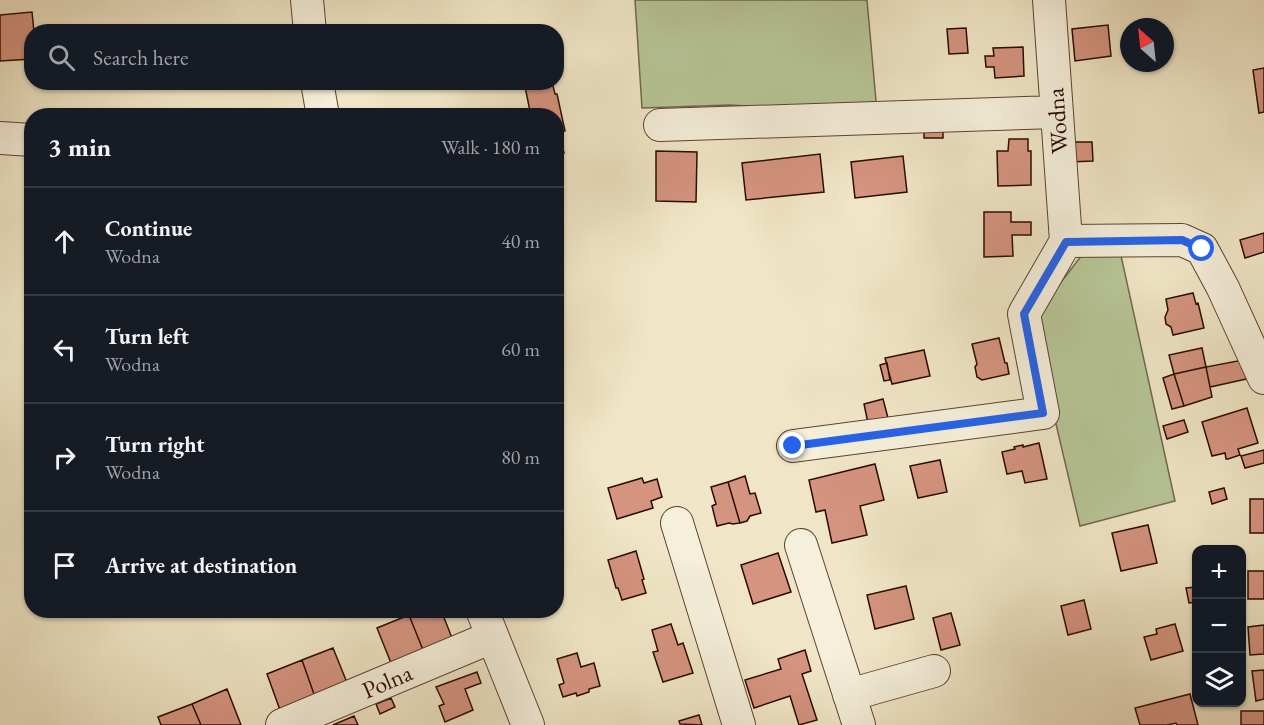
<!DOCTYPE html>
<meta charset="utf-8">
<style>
:root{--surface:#171b24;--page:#242831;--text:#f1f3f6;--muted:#9ea1a6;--line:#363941}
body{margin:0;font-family:"EB Garamond",serif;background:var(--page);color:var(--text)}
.controls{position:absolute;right:18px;bottom:18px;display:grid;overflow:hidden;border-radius:12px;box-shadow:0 2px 4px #0004}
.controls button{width:54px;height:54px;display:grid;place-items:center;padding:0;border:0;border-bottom:2px solid var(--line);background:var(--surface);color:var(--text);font:30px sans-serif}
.compass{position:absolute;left:1120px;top:18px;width:54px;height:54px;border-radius:50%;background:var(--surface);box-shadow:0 2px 4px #0004;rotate:333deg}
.stop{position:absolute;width:18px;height:18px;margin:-14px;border:4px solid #2563eb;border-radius:50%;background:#fff}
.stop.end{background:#2563eb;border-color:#fff;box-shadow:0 2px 6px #0008}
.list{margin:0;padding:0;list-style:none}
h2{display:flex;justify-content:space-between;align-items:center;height:78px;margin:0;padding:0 24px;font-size:26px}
h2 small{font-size:20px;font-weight:400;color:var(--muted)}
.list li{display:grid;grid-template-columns:39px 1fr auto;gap:18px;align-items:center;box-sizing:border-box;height:108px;padding:0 24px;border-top:2px solid var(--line)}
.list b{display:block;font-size:22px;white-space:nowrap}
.list p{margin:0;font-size:20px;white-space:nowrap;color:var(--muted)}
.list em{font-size:20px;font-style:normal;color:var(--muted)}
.icon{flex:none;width:33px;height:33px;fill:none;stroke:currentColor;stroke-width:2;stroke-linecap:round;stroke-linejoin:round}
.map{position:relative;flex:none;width:1264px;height:725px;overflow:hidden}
.search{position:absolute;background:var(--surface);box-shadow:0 2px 4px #0004;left:24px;top:24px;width:540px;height:66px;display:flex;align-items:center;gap:15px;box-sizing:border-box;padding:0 21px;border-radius:24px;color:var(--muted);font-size:22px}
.panel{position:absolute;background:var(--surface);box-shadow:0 2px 4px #0004;left:24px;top:108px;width:540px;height:510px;border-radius:24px}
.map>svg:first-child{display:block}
.green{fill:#b7c698;stroke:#71684c;stroke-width:1.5}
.building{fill:#d59480;stroke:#2b0b00;stroke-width:1.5}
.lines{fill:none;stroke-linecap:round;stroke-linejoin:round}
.minor-casing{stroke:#5c4232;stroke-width:34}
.minor{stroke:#f5efdb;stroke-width:32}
.route{stroke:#2563eb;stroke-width:8}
.labels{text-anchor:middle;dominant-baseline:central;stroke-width:6;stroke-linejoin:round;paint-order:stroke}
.street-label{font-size:24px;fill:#2b0b00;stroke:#f5efdb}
</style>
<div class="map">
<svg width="1264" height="725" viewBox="0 0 1264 725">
<rect width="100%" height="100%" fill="#f0e6c7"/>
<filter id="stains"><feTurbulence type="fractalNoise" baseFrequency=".00333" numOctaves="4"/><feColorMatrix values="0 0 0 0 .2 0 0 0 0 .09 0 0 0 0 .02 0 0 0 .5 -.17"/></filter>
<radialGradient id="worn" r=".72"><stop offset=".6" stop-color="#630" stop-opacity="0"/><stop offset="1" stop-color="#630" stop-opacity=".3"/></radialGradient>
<path class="green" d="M635 0H867L877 112 729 105 642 108Z
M1120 251 1175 501 1080 526 1040 356 1035 329 1048 299 1082 255Z"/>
<path class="building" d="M32 12 34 32H32V59L0 61V15Z
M1108 25 1111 56 1075 61 1072 29Z
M966 28 968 53 949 54 947 29Z
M1023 47 1024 76 995 78 994 67H986L985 56H994L993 48Z
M1264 68V112L1259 113 1253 70Z
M524 82H552L555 94H557L565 131 559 132 564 153 556 154V116H525L524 113 530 111Z
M924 126H943V138H924Z
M1009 139H1028V151H1031V185L998 186 997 151H1008Z
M1070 142H1092L1093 161 1070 162Z
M656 151 697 152 696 202 656 201Z
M820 154 824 192 746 200 742 163Z
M903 156 907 192 855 198 851 162Z
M984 212H1011V222H1031V235H1012L1013 256 984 257Z
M1264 233V252L1245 258 1240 240Z
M1193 293 1196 304 1198 303 1199 307 1204 328 1173 335 1171 327 1166 324 1165 317 1168 310 1166 299Z
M999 338 1005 363H1007L1009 374 982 380 977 377 975 367 977 364 972 344Z
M1202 348 1206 367 1174 374 1169 355Z
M924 350 930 376 892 384 885 358Z
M1253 358 1260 376 1210 387 1206 367Z
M887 363 890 380 884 381 880 365Z
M1206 367 1212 397 1184 406 1174 374Z
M1174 374 1184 406 1172 409 1163 378Z
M883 399 888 418 868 423 864 404Z
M1247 408 1258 443 1238 449 1240 455 1228 459H1226L1225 453 1212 456 1202 422Z
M1184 420 1188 432 1167 439 1163 426Z
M1039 443 1047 479 1025 483 1022 471 1007 474 1002 452 1015 449 1014 447 1023 445V447Z
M1264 450V463L1245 468 1241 456Z
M940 460 947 492 918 498 910 466Z
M875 464 884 500 860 506 867 535 832 543 825 510 816 512 809 480Z
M745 476 750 494 755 493 761 513 750 516 747 521 740 523 728 482Z
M642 478 644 483 657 479 662 497 651 501 653 508 617 519 608 488Z
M728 482 740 523 733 524 729 523 717 526 712 506 716 504 711 487Z
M1224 488 1227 499 1212 504 1209 492Z
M1250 499H1264V533H1250Z
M1148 525 1157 563 1121 571 1112 533Z
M636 551 644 579 642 580 646 593 622 600 618 588H616L608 560Z
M778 553 791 592 753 604 741 565Z
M1248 571H1264V599H1248Z
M906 586 914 619 875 629 867 595Z
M1196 587V602L1189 603 1186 588Z
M1084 600 1091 629 1068 635 1061 606Z
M420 610H441L454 643 425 655 409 615Z
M951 613 960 645 941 650 933 618Z
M409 615 425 655 393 668 377 628Z
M671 624 678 645 683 643 693 673 663 682 653 652 658 651 652 630Z
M1175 624 1183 651 1151 660 1144 637 1157 634 1156 629Z
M1264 625V654L1250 655 1248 627Z
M333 648 348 685 315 697 302 660Z
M805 650 811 671 802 674 817 720 799 725 790 696 754 708 745 680 781 669 778 659Z
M577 653 581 667 594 663 600 686 589 689V692L577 696 576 693 563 697 559 685 564 683 557 659Z
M302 660 315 697 280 710 267 674Z
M1264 670V699L1256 701 1252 671Z
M477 672 481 683 465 689 473 710 445 722 439 706 444 704 436 687Z
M227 689 241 725H201L192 704Z
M1190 694 1198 725H1177L1176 723 1167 725H1140L1135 708Z
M391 698 395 707 380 714 376 704Z
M192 704 201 725H161L158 717Z
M1241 711H1264V725H1241Z
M699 715 702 725 680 724 679 721Z
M354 716 358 725H333Z"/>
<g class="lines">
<g class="minor-casing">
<path id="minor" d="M307 0 310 32
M1049 0 1066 241 1182 240 1202 249 1223 288 1264 378
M317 82 323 116
M660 125 1057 112
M0 138 32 140
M793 446 1043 413 1024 314 1066 241
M677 523 739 725
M801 545 859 725
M482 610 528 725
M849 695 934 671
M282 725 492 637"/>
</g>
<use href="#minor" class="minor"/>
</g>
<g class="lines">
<path class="route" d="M793 446 1043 413 1024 314 1066 242 1182 240 1202 249"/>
</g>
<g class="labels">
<g class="street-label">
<text transform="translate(1057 121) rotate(-94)">Wodna</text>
<text transform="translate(387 681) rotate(-23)">Polna</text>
</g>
</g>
<rect width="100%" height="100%" filter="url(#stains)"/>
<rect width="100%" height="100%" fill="url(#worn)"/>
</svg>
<div class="controls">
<button>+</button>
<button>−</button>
<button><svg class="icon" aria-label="layers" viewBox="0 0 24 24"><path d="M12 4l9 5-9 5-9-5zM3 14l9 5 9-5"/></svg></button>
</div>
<svg class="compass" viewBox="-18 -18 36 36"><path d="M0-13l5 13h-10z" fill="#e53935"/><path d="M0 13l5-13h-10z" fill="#9ea1a6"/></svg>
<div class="stop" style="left:1202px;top:249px"></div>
<div class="stop end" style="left:793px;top:446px"></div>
<div class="search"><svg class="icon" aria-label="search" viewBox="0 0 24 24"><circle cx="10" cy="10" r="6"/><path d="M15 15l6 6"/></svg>Search here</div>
<section class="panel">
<h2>3 min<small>Walk · 180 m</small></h2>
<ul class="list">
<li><svg class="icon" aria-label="ahead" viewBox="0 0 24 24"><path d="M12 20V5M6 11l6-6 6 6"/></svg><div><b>Continue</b><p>Wodna</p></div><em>40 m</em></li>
<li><svg class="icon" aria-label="left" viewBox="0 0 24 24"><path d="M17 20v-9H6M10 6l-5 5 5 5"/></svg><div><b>Turn left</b><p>Wodna</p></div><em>60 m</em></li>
<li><svg class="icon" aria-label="right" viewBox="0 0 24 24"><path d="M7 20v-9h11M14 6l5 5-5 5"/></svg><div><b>Turn right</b><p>Wodna</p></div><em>80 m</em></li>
<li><svg class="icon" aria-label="arrive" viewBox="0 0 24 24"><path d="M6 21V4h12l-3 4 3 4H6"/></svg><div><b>Arrive at destination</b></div></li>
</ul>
</section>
</div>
